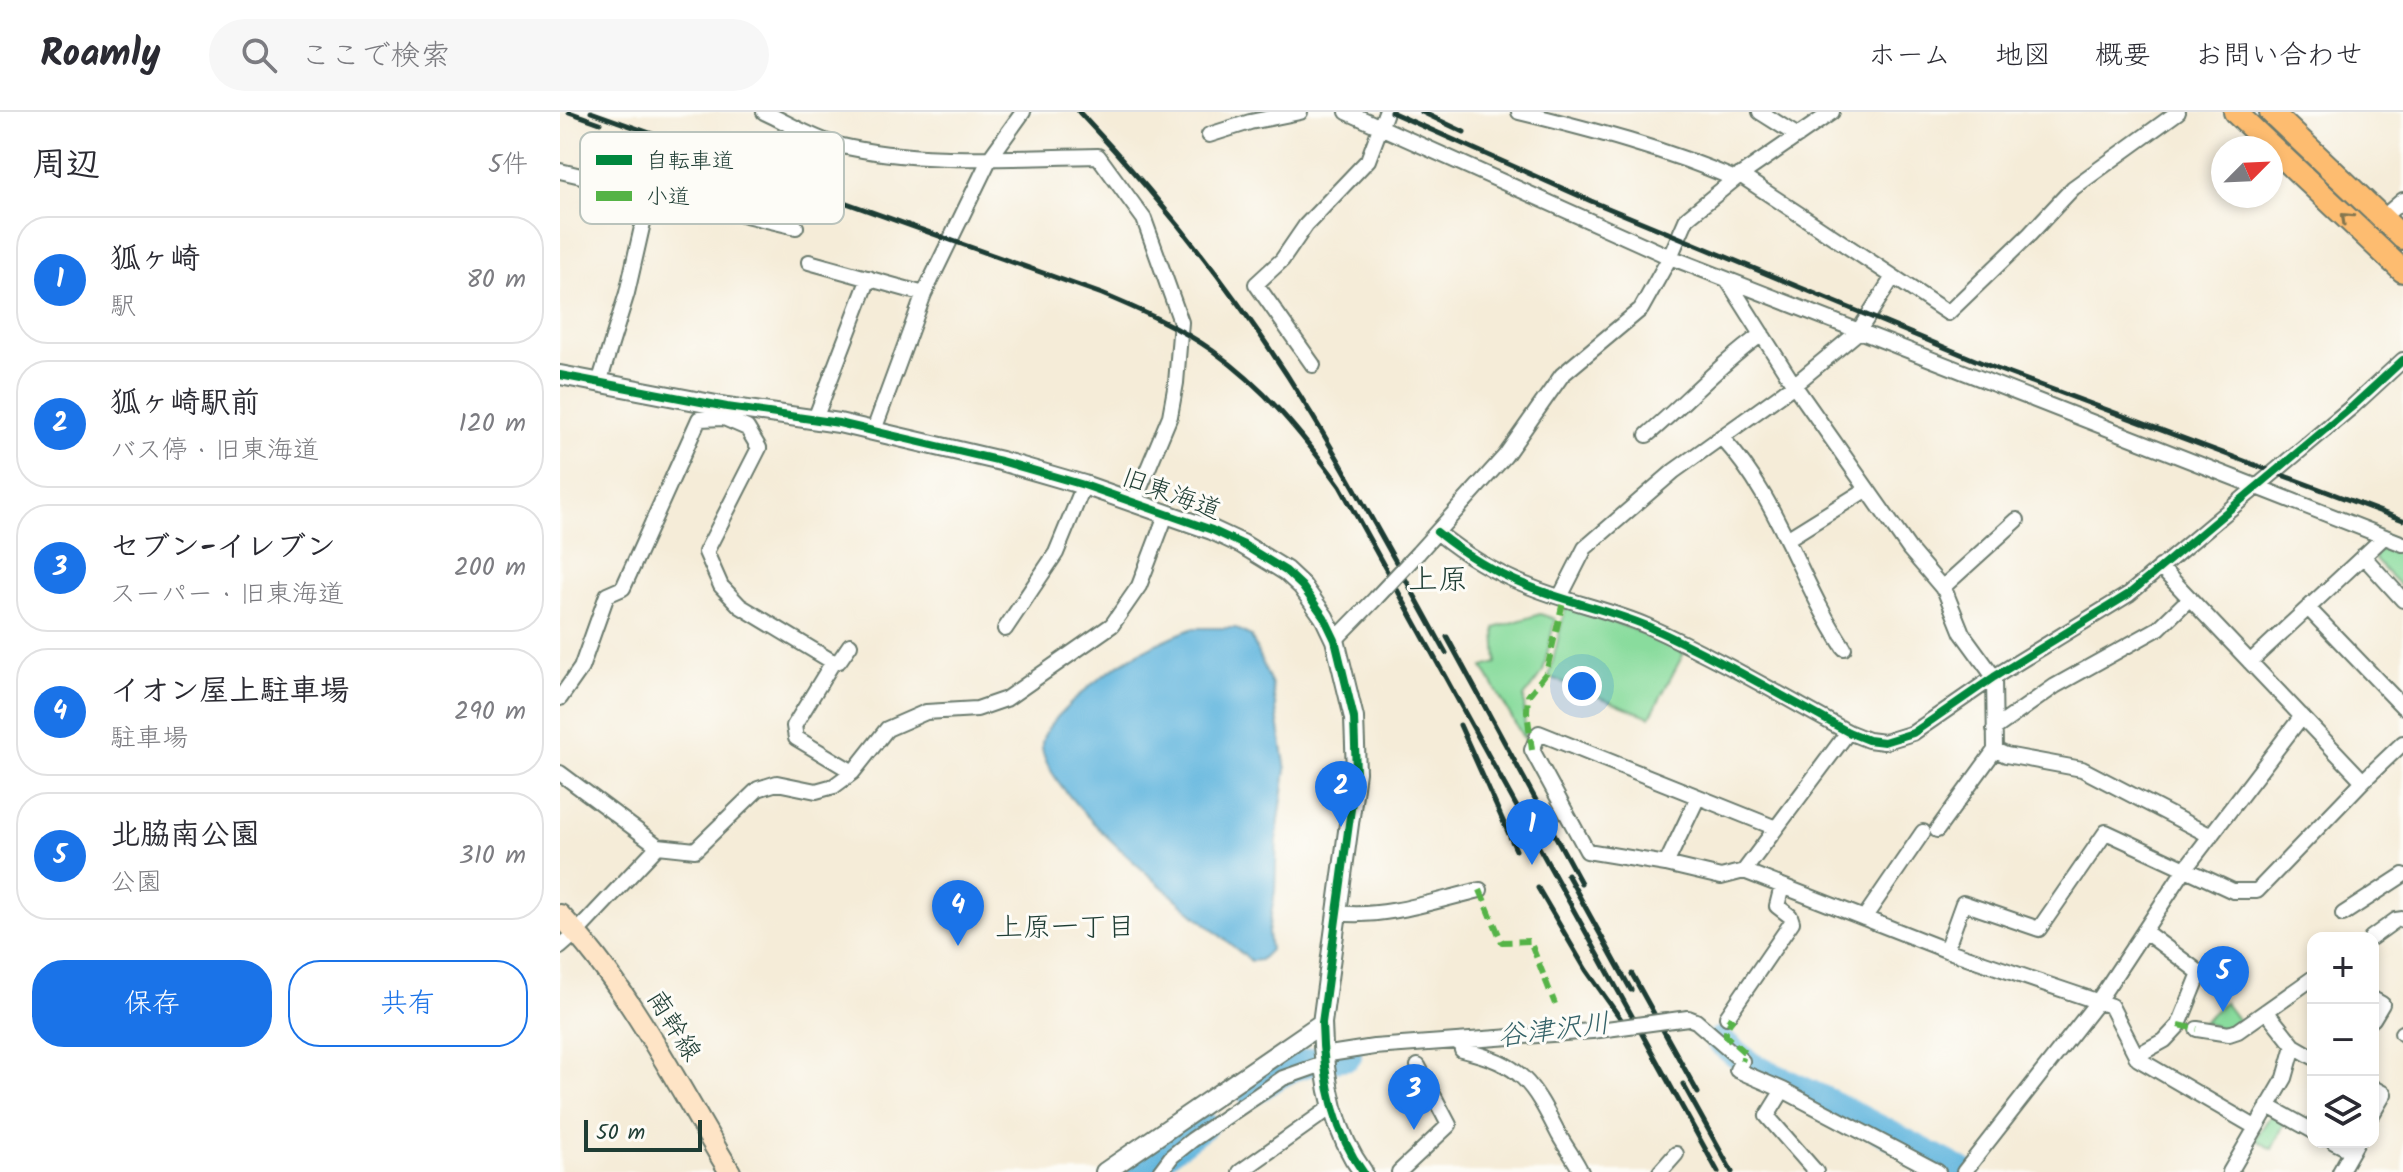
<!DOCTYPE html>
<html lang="ja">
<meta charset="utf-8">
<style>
:root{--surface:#fff;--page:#f7f7f7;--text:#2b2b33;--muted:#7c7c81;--line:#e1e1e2;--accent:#1a73e8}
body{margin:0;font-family:Kalam,"Klee One",sans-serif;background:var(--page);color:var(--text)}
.controls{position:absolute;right:24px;bottom:24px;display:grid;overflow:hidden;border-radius:16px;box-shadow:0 4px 12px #0003}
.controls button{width:72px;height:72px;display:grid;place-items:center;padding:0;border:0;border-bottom:2px solid var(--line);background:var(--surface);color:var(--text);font:40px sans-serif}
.compass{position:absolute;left:1651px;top:24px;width:72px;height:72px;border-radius:50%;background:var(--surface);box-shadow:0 4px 12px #0003;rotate:66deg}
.scale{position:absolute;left:24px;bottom:20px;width:118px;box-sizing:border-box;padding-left:8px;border:4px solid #1f3d34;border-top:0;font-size:22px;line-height:28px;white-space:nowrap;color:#1f3d34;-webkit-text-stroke:6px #fdfcf7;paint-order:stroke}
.you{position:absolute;left:1022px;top:574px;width:28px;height:28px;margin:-20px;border:6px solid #fff;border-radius:50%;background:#1a73e8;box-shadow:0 0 0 12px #1a73e833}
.badge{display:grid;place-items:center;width:52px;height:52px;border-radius:50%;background:var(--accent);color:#fff;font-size:26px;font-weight:700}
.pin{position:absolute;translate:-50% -66px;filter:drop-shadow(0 2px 4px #0008)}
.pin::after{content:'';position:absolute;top:42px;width:28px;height:24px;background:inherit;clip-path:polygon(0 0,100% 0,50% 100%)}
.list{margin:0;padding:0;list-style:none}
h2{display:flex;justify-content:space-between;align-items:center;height:104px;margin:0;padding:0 32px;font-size:34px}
h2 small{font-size:26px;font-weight:400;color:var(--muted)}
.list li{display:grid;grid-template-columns:52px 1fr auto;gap:24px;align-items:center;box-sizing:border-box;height:128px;margin:0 16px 16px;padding:0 16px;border:2px solid var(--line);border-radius:32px}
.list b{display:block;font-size:30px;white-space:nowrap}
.list p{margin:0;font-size:26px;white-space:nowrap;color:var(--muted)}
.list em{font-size:26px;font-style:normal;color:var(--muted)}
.actions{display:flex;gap:16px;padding:24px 32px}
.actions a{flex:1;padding:18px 0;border:2px solid var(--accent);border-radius:32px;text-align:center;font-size:28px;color:var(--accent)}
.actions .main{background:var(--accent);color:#fff}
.icon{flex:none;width:44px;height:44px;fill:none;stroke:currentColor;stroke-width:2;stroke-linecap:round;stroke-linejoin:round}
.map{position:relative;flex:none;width:1843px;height:1060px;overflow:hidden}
header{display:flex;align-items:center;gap:48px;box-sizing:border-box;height:112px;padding:0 40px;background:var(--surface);border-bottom:2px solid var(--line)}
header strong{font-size:38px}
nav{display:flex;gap:44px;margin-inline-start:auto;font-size:28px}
.search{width:560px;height:72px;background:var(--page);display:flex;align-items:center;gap:20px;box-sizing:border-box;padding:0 28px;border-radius:44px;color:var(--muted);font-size:30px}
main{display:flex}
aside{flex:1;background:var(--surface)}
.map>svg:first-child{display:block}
.green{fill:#89dc9d;stroke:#548c68;stroke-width:2}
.water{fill:#62b6de;stroke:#407a89;stroke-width:2}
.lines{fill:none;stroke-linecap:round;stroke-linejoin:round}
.river{stroke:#62b6de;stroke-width:28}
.minor-casing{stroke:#6a7a6d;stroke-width:18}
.tertiary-casing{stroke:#6a7a6d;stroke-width:22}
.secondary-casing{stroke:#6a7a6d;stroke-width:24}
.trunk-casing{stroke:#6a7a6d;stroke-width:26}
.minor{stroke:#fff;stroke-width:14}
.tertiary{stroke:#fff;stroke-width:18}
.secondary{stroke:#fee4c6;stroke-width:20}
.trunk{stroke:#fdbc70;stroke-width:22}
.rail{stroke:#1f3d34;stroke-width:5}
.minor-bridge-casing{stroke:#6a7a6d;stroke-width:18;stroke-linecap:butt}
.minor-bridge{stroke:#fff;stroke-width:14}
.quiet{stroke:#55b346;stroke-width:6;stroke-dasharray:12 6;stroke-linecap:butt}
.cycleway-casing{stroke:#fdfcf7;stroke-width:13}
.cycleway{stroke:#00873e;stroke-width:8}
.oneway{stroke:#83764f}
.labels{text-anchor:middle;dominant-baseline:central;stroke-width:6;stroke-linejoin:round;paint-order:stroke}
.street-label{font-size:26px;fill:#1f3d34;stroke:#fdfcf7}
.neighbourhood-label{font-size:28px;fill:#1f3d34;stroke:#fdfcf7}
.water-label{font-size:28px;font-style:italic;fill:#336167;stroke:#fdfcf7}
.quarter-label{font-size:30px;fill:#1f3d34;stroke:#fdfcf7}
.key{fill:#fdfcf7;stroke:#bac3bc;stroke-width:2}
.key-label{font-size:22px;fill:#1f3d34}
</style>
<header>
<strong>Roamly</strong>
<div class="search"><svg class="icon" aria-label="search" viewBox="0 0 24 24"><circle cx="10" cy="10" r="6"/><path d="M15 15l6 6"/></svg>ここで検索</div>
<nav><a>ホーム</a><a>地図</a><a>概要</a><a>お問い合わせ</a></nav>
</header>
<main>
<aside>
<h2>周辺<small>5件</small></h2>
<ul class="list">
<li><span class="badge">1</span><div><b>狐ヶ崎</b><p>駅</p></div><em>80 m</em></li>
<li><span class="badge">2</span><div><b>狐ヶ崎駅前</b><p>バス停 · 旧東海道</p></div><em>120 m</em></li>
<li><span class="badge">3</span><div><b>セブン-イレブン</b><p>スーパー · 旧東海道</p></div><em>200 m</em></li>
<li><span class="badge">4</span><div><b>イオン屋上駐車場</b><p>駐車場</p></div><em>290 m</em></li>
<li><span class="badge">5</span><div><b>北脇南公園</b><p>公園</p></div><em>310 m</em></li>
</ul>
<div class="actions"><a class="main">保存</a><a>共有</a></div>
</aside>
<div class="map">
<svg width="1843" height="1060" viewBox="0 0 1843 1060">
<rect width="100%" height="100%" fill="#fdfcf7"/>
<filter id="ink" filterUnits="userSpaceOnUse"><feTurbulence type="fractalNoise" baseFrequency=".0125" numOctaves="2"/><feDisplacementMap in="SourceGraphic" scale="16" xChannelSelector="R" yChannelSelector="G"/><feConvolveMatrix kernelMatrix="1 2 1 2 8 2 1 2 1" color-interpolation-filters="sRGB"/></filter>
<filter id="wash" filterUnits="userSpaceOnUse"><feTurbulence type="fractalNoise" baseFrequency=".006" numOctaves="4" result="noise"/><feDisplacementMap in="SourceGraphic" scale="32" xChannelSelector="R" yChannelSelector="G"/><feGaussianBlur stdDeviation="1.8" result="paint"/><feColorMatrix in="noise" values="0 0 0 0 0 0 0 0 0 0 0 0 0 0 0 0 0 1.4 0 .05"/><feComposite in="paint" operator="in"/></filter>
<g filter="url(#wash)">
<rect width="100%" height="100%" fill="#f5ecd8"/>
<path class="green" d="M1824 435 1843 442V477L1815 448 1816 442Z
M1006 493 1081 520 1124 541 1090 605 989 565Z
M980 502 995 507 983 560 964 585 965 629 923 555 937 551 935 516Z
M1664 890 1679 910C1666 921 1658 916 1643 910Z
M1711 1003 1726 1008 1712 1037 1695 1027Z"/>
<path class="water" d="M634 516H675L691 524 712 573 726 658 717 723 715 779 708 821 710 838 700 848 691 849C650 815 478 681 482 631 484 618 497 605 506 596 543 558 585 534 634 516Z"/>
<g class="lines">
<path class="river" d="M1160 929 1191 954 1270 991 1402 1060
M691 981C731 953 740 950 788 944
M580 1060 644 1013"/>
</g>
</g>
<g filter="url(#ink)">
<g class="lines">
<g class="minor-casing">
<path id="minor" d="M204 0C228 11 253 27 278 33 362 53 453 45 538 44L584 107 621 210 616 271 610 304 574 390
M787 0 1110 145 1843 432
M959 0C1033 18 1106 37 1175 67
M1200 0 1238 24
M649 23 690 10 740 0
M0 59 236 115
M1180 63 1388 201 1470 122 1513 76 1618 0
M1822 106 1843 88
M249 150 364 182
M1168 169 1234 273 1350 438 1385 479 1402 521 1434 565 1435 638 1446 643 1522 657 1651 724
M753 253 696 172 722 148 746 113 808 48 826 0
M39 271 67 181 90 80
M164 306 187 316 199 336 146 440 161 474 180 494 273 550
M255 307 309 166
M314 318 364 182 430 46 463 0
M1087 323C1126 290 1160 252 1202 222
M1161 325C1218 385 1239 468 1284 536
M877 420C904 442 933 460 966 473 1005 490 1048 497 1087 514 1156 545 1222 584 1288 620L1308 628 1324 630 1353 621 1434 565 1569 482 1793 294 1843 248
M1227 427 1307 377
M858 441 945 344 1002 263 1081 197 1110 145 1127 106 1175 67 1272 0
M1803 444 1843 488
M1600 455 1803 669
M1382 476 1457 408
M1000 485 1025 436 1114 359 1234 273 1298 220 1333 165
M1748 496 1843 595
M445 517 496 441 524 373
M775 528 816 486
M290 533 279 549 273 550 234 614 236 626 293 660
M1690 550 1824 425
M0 586 21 556 47 483 63 476 139 307 164 306 167 295
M1434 617 1495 574 1599 516 1630 486
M0 661 98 734
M1216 716 979 621 972 638 1027 739 1106 752 1161 765 1184 759 1288 620
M1377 718 1435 638
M1106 752 1138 685
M1184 759 1386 838 1551 894 1578 947 1695 1015
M777 801C824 807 874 789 920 778
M1783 802 1843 763
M1304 806 1363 720
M1811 826 1836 808 1843 807
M0 835 16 821 98 734 135 738 198 677 217 671 256 679 274 674 293 660 327 617 366 600 417 597 446 587 552 513 579 474 606 403
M1386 838 1403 791 1479 817 1546 720 1673 779H1697L1803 669 1843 631
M1813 887 1822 892 1813 907
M1167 905 1232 810 1230 804 1217 794 1222 774
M1128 906 1136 909 1182 949 1177 958 1223 978 1378 1060
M1637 917 1669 922 1678 919 1753 866
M1842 921 1843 922
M900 930 902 938C962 952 972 970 999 1023 1006 1036 1015 1047 1021 1060
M1734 934 1753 945
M763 943 814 935 1032 919
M1576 944 1605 928 1619 913 1640 861 1584 819
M1813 976 1824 982 1813 1001
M1223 978 1207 1004 1256 1060
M1708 994 1753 1019
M1774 1030 1792 1039
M600 1060 612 1044 632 1028 723 966 763 952
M680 1060 773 994
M839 1060 889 1013 858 954
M1100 1060 1116 1042
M1404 1060 1538 889 1625 757 1742 604
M1670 1060 1725 966 1734 934 1706 899
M1780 1060 1797 1030"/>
</g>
<g class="tertiary-casing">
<path id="tertiary" d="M0 263 167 295 279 311 441 349 524 373 652 418 682 432 726 459 742 474 764 505 775 528 794 606 796 660 762 911C763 962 772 1018 803 1060
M545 1060 762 911"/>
</g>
<g class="secondary-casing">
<path id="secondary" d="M0 803C71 878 117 973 170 1060"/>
</g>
<g class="trunk-casing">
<path id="trunk" d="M1675 0 1843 159
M1711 0 1843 126"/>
</g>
<use href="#minor" class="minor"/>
<use href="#tertiary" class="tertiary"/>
<use href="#secondary" class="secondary"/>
<use href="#trunk" class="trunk"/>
<path class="rail" d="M9 0 40 11
M31 0 542 182C580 198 619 215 653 239 705 276 743 323 780 374L1158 1060
M519 0C606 92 686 194 752 303 799 381 842 461 886 541
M831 0 1031 89 1437 257 1843 408
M862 0 904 20
M887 525 1021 771
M900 613 956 738
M1007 762 1071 878
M978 776 1026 858 1068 917
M1072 862 1138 981
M1123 972 1172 1060"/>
<g class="minor-bridge-casing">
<path id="minor-bridge" d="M816 486 858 441
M1032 919 1128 906"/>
</g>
<use href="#minor-bridge" class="minor-bridge"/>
<path class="quiet" d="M972 638 967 599 968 584 986 561 1004 486
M920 778 942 830 970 829 995 892
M1167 905 1172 908 1166 917V924L1185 941 1182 949
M1619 913 1637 917"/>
<g class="cycleway-casing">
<path id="cycleway" d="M0 263 167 295 279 311 441 349 524 373 652 418 682 432 726 459 742 474 764 505 775 528 794 606 796 660 762 911C763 962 772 1018 803 1060
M877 420C904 442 933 460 966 473 1005 490 1048 497 1087 514 1156 545 1222 584 1288 620L1308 628 1324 630 1353 621 1434 565 1569 482 1793 294 1843 248"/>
</g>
<use href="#cycleway" class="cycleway"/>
</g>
<defs><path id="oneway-chevron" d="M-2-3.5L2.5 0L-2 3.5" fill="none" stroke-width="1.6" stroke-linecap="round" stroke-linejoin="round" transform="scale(2)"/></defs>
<use class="oneway" href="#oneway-chevron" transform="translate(1786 106) rotate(-137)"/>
</g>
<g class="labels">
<g class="street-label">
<text transform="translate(611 383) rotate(20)">旧東海道</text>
<text transform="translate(113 914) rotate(58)">南幹線</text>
</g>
<g class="neighbourhood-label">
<text x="505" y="816">上原一丁目</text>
</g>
<g class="water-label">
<text transform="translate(994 919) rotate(-7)">谷津沢川</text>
</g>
<g class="quarter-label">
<text x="878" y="469">上原</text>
</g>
</g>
<rect x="20" y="20" width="264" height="92" rx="12" class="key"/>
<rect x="36" y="43" width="36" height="10" fill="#00873e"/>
<rect x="36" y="79" width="36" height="10" fill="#55b346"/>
<g class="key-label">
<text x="86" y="56">自転車道</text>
<text x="86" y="92">小道</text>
</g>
</svg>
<div class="controls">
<button>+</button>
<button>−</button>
<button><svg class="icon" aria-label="layers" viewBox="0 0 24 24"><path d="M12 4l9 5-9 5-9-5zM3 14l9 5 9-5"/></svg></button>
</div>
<svg class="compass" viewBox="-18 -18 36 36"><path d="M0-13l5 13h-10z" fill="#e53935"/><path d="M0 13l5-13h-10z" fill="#7c7c81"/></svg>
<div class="scale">50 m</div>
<div class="you"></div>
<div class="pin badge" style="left:972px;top:753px">1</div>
<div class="pin badge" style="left:781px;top:715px">2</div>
<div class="pin badge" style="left:854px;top:1018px">3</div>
<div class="pin badge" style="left:398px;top:834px">4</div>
<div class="pin badge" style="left:1663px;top:900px">5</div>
</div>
</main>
